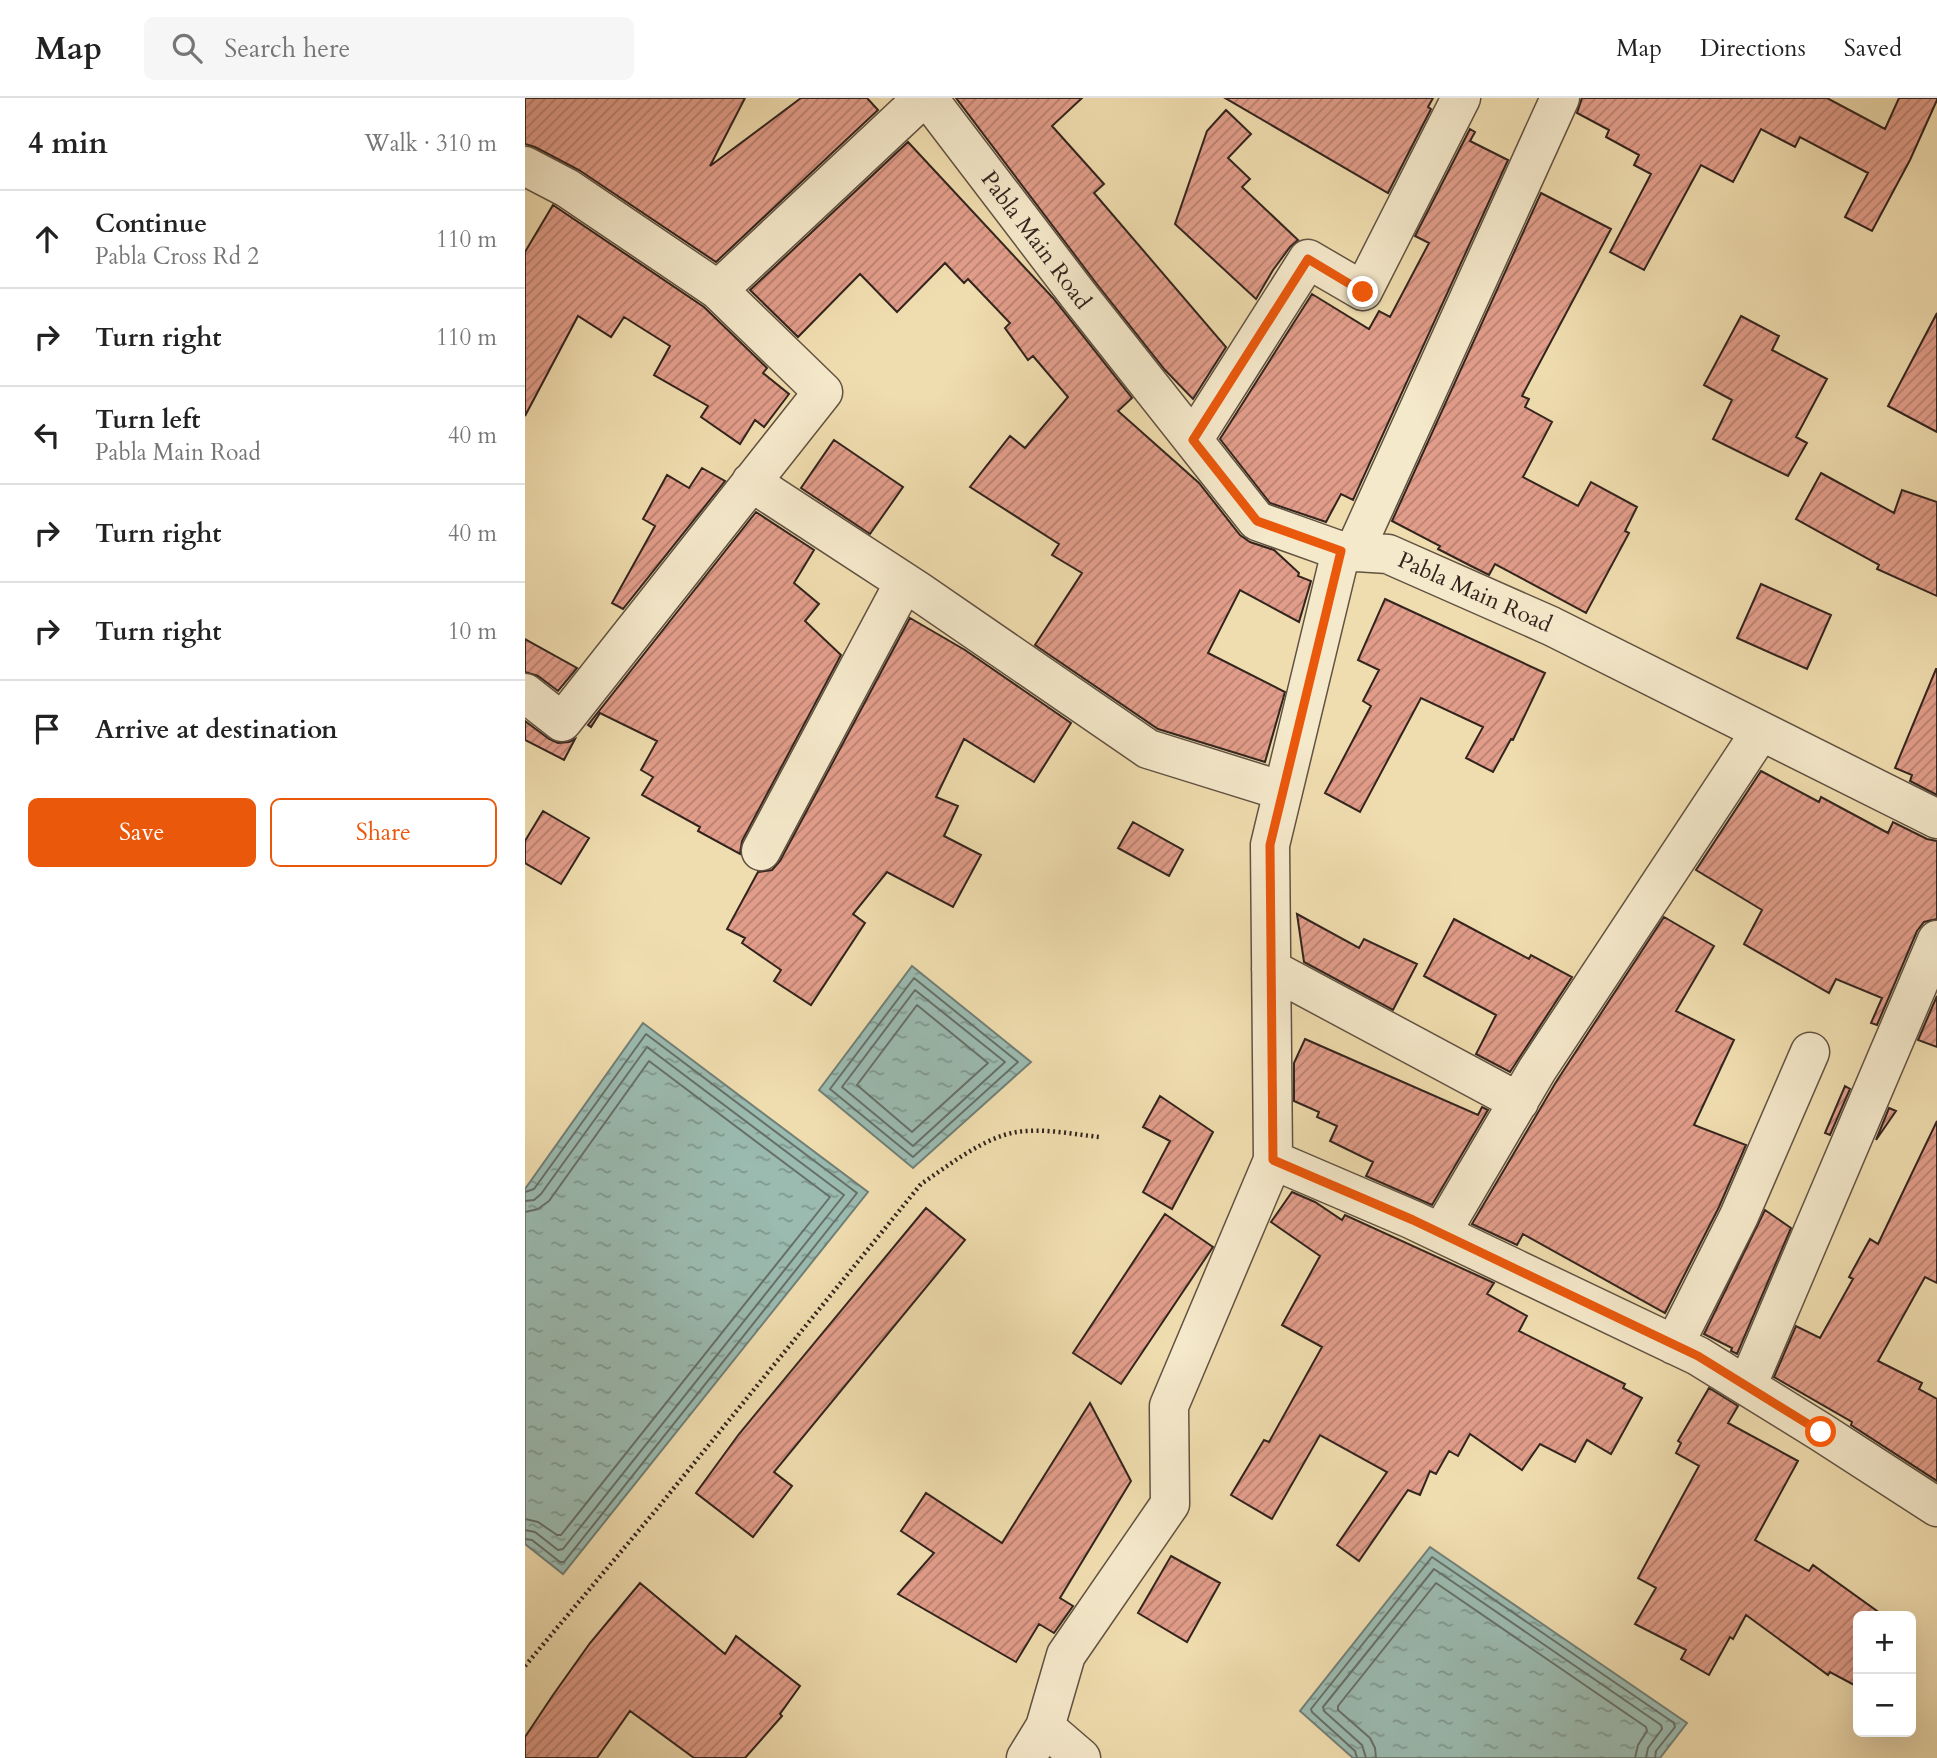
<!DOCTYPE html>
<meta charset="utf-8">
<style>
:root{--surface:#fff;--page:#f6f6f6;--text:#222;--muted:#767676;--line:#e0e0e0;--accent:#ea580c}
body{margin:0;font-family:Cardo,serif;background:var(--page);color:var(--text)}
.controls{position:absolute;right:21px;bottom:21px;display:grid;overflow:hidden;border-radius:10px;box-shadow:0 7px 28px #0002}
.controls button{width:63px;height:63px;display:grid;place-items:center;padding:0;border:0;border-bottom:2px solid var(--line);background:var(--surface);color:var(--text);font:35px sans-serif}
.stop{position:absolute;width:21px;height:21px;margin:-16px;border:5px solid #ea580c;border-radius:50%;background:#fff}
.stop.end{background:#ea580c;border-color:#fff;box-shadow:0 2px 7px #0008}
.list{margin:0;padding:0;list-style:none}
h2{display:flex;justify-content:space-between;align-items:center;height:91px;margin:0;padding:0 28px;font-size:30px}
h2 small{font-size:23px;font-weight:400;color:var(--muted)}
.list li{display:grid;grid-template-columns:46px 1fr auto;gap:21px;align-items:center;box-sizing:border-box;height:98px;padding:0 28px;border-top:2px solid var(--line)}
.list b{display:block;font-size:26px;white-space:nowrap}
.list p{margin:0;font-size:23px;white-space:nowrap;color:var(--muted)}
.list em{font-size:23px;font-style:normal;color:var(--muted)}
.actions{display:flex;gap:14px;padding:21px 28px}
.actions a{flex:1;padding:16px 0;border:2px solid var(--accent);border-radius:10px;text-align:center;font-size:24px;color:var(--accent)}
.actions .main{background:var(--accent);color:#fff}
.icon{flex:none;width:38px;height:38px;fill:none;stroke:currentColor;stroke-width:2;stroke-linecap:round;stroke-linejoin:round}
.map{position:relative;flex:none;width:1412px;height:1660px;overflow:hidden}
header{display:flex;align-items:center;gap:42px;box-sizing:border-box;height:98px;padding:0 35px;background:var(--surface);border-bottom:2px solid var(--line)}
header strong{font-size:33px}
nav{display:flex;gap:38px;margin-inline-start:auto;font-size:24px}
.search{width:490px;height:63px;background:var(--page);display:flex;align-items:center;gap:18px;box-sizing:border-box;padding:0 24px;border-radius:10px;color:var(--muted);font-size:26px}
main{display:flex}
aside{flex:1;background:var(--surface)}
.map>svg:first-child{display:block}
.water{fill:url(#water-ripples);stroke:#717f76;stroke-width:2}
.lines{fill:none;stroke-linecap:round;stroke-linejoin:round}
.shore{stroke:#667068;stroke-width:2}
.building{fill:url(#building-hatch);stroke:#32241e;stroke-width:2}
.street-casing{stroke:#625242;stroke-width:41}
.path{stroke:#32241e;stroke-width:4.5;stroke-dasharray:2 3.5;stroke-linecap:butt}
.street{stroke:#f5e9cb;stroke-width:38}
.route{stroke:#ea580c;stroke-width:9}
.labels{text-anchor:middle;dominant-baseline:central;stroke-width:6;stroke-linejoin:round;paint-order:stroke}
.street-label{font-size:23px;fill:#32241e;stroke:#f5e9cb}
</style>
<header>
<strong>Map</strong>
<div class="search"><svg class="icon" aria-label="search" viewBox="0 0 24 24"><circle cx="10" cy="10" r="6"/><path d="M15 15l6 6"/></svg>Search here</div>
<nav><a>Map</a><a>Directions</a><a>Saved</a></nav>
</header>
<main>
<aside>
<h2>4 min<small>Walk · 310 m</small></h2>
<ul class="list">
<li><svg class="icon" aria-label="ahead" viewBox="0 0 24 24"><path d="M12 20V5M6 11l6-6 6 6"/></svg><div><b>Continue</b><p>Pabla Cross Rd 2</p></div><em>110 m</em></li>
<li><svg class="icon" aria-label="right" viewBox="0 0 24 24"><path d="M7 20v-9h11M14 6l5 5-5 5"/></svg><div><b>Turn right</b></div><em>110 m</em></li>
<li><svg class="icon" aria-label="left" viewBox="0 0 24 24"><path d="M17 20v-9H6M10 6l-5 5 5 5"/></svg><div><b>Turn left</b><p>Pabla Main Road</p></div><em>40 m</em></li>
<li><svg class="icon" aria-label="right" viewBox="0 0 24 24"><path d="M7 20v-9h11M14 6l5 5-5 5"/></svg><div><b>Turn right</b></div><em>40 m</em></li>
<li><svg class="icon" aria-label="right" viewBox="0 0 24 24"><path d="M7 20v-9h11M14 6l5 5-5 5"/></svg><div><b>Turn right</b></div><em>10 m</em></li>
<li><svg class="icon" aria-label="arrive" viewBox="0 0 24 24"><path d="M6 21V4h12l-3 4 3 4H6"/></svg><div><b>Arrive at destination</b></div></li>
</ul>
<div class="actions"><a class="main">Save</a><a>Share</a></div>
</aside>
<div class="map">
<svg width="1412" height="1660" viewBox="0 0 1412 1660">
<defs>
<pattern id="water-ripples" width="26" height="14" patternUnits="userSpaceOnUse" patternTransform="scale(1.75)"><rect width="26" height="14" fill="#9bbbb1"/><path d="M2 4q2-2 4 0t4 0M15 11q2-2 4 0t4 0" fill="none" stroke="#7f988f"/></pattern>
<pattern id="building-hatch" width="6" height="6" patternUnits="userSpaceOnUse" patternTransform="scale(1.75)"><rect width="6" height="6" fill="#e29d8a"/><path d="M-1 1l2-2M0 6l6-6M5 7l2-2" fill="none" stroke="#b88070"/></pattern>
</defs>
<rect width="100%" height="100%" fill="#f0ddaf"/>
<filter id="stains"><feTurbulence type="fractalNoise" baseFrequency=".00286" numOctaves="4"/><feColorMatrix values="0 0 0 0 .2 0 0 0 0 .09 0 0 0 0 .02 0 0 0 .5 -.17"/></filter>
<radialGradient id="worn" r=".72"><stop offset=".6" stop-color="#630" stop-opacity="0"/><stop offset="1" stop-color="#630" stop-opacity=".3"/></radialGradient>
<path class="water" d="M387 868 506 964 388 1070 294 992Z
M118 925 343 1094 38 1476 0 1446V1091Z
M905 1449 1162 1625 1135 1660H828L775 1613Z"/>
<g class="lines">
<path class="shore" d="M389 880 493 964 388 1059 305 991Z
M390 892 480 964 388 1048 317 989Z
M392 907 463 965 387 1034 332 987Z
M0 1094 9 1091 121 936 332 1095 39 1464H35L7 1442 0 1441
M0 1103 9 1102 16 1096 122 949 319 1097 38 1451 33 1452 10 1434 0 1432
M0 1114 13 1111 24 1103 124 963 305 1099 36 1437H32L13 1424 0 1421
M832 1660 830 1653 787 1614 786 1611 907 1459 1149 1625 1150 1629 1131 1653 1130 1660
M841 1660 837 1647 799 1613 798 1609 909 1471 1136 1627 1137 1631 1123 1650 1121 1660
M851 1660 850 1650 845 1640 813 1612V1608L911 1485 1121 1629 1122 1633 1113 1647 1110 1660"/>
</g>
<path class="building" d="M0 0H220L185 68 276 0H342L353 12 191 164 54 72 10 49 0 46Z
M431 0H557L527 28 579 86 569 95 701 249 668 301 640 272 571 185Z
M700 0H908L903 9 906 11 863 95Z
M1057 0H1302L1360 31 1374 0H1412V2L1385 62 1347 133 1320 119 1343 75 1275 39 1270 49 1236 31 1208 84 1176 67 1119 172 1085 154 1126 76 1109 67 1114 57 1081 39 1084 32 1052 15Z
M701 12 726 36 703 60 725 81 717 89 773 142 765 149 748 172 731 201 650 126 682 33Z
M945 31 950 34 945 43 983 62 828 402 816 396 801 424 745 405 695 341 787 196 844 231 854 213 865 219 904 145 890 138Z
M383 44 528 200 607 300 593 313 674 385 715 437 725 444 749 452 774 475 773 478 786 483 774 524 715 492 683 555 760 594 740 664 633 631 510 547 557 475 527 457 534 446 445 389 485 338 500 350 543 299 508 258 503 262 480 230 485 225 443 181 439 185 420 165 372 214 335 176 273 239 225 192Z
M1016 95 1086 131 997 298 1004 301 1000 309 1027 324 998 379 1053 408 1066 384 1112 409 1100 433 1104 435 1061 515 970 466 964 477 948 469 913 451 915 448 867 423Z
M28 107 179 209 242 270 238 275 264 296 239 329 230 322 215 346 176 319 183 308 129 277 145 248 99 219 86 239 53 218 0 318V154Z
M1412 215V334L1363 308Z
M1216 218 1254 238 1247 252 1302 281 1271 339 1282 345 1263 378 1188 341 1207 302 1179 287Z
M309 342 378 389 345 436 276 390Z
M177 370 200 383 98 511 87 505 130 428 118 421 142 377 164 390Z
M1296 375 1369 415 1377 392 1412 404V498L1352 471 1354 467 1271 421Z
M231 414 289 452 269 485 294 506 280 523 316 557 217 743 215 756 173 733 175 729 117 697 128 679 116 672 132 643 75 615 66 629 63 627Z
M1236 486 1306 517 1282 571 1212 540Z
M860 501 1020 575 988 642 986 641 968 674 941 660 958 629 896 600 835 714 800 695 846 608 838 603 854 572 833 562Z
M385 520 440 552 546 625 509 684 439 641 411 699 433 708 419 738 456 757 428 809 362 774 328 816 340 825 286 907 249 883 256 872 217 845 220 840 202 831 233 774 247 772 255 763Z
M0 541 52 570 33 593 13 578 0 574Z
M1411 571H1412V697L1385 683 1387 677 1370 670Z
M0 623 24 641 33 645 44 644 50 641 39 662 0 642Z
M1236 673 1294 704 1296 699 1363 735 1368 724 1402 741 1412 743V821L1399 824 1392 833 1352 927 1346 925 1357 900 1311 881 1304 895 1219 846 1237 812 1171 772Z
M18 713 64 740 36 786 0 765V743Z
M608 724 658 752 644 778 593 750Z
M772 816 834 850 839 841 892 866 868 912 779 864Z
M1139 819 1189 848 1151 913 1209 942 1169 1027 1221 1047 1194 1109 1140 1215 998 1136 992 1147 947 1126 1031 984Z
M929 821 1004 861 1006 857 1047 879 985 974 951 956 971 917 899 878Z
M1412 898V949L1393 942Z
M780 941 953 1017 957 1009 963 1012 907 1107 841 1078 848 1064 805 1043 812 1028 792 1019 794 1014 769 1003V965Z
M1320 988 1325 991 1305 1037 1300 1035Z
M635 998 688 1034 647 1111 618 1094 645 1043 618 1029Z
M1364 1010 1371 1013 1351 1042Z
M1412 1023V1185L1400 1179 1353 1263 1397 1285 1394 1291 1412 1301V1383L1326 1327 1327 1324 1249 1279 1271 1228 1295 1240 1328 1181 1324 1179 1345 1141 1353 1146Z
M767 1094 790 1104 817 1122 820 1117 969 1185 962 1196 1002 1218 994 1233 1100 1286 1098 1290 1117 1300 1086 1356 1062 1342 1050 1364 1015 1346 997 1372 945 1336 933 1358 924 1353 911 1376 905 1373 895 1397 883 1392 834 1463 812 1447 862 1374 795 1337 747 1421 706 1397 739 1342 744 1344 797 1249 757 1227 795 1158 746 1124Z
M401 1110 440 1142 249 1374 267 1388 228 1439 171 1395 214 1336Z
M1240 1112 1266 1130 1212 1256 1206 1253 1207 1250 1179 1236Z
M640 1116 688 1149 596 1286 548 1255Z
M1184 1290 1213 1308 1203 1325 1273 1363 1230 1442 1284 1473 1288 1467 1359 1518H1333V1589L1305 1574 1303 1577 1221 1517 1208 1541 1205 1539 1184 1577 1156 1561 1161 1552 1110 1526 1131 1490 1113 1480 1174 1368 1151 1355 1156 1345 1153 1343Z
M565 1305 606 1383 535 1500 548 1508 529 1535 514 1526 491 1564 373 1496 409 1455 376 1433 401 1395 477 1445Z
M646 1458 695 1485 662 1544 613 1515Z
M115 1485 200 1556 211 1538 275 1588 255 1616 257 1618 220 1660H169L105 1613 72 1660H0V1639L28 1597 65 1545Z"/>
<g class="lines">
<g class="street-casing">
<path id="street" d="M403 0 554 198 732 423 816 453 863 456 1026 528 1412 721
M0 68 42 90 193 192
M668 342 783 161 838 193 936 0
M226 384 393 493 623 651 758 693
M829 454 1035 0
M0 595 37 624 298 294 193 192 398 0
M236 753 379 485
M746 871 994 1004
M748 1062 888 1122 1173 1258 1296 1334 1412 1409
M916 1135 1012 972 1236 633
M1149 1247 1214 1118 1285 954
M1222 1288 1412 842
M501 1660 520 1629
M556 1660 520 1629 541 1557 645 1406 644 1308 748 1062 745 747 816 453"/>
</g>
<path class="path" d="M0 1568 131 1412 396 1086C423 1068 459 1039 492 1034 519 1030 547 1036 574 1039"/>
<use href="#street" class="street"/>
</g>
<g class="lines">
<path class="route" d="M838 194 783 161 668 342 732 423 816 453 745 747 748 1062 888 1122 1173 1258 1296 1334"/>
</g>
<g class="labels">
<g class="street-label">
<text transform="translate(511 142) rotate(53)">Pabla Main Road</text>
<text transform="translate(950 494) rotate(24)">Pabla Main Road</text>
</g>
</g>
<rect width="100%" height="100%" filter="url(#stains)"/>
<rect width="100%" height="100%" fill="url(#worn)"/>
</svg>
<div class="controls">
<button>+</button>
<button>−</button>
</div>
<div class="stop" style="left:1296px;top:1334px"></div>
<div class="stop end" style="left:838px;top:194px"></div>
</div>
</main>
